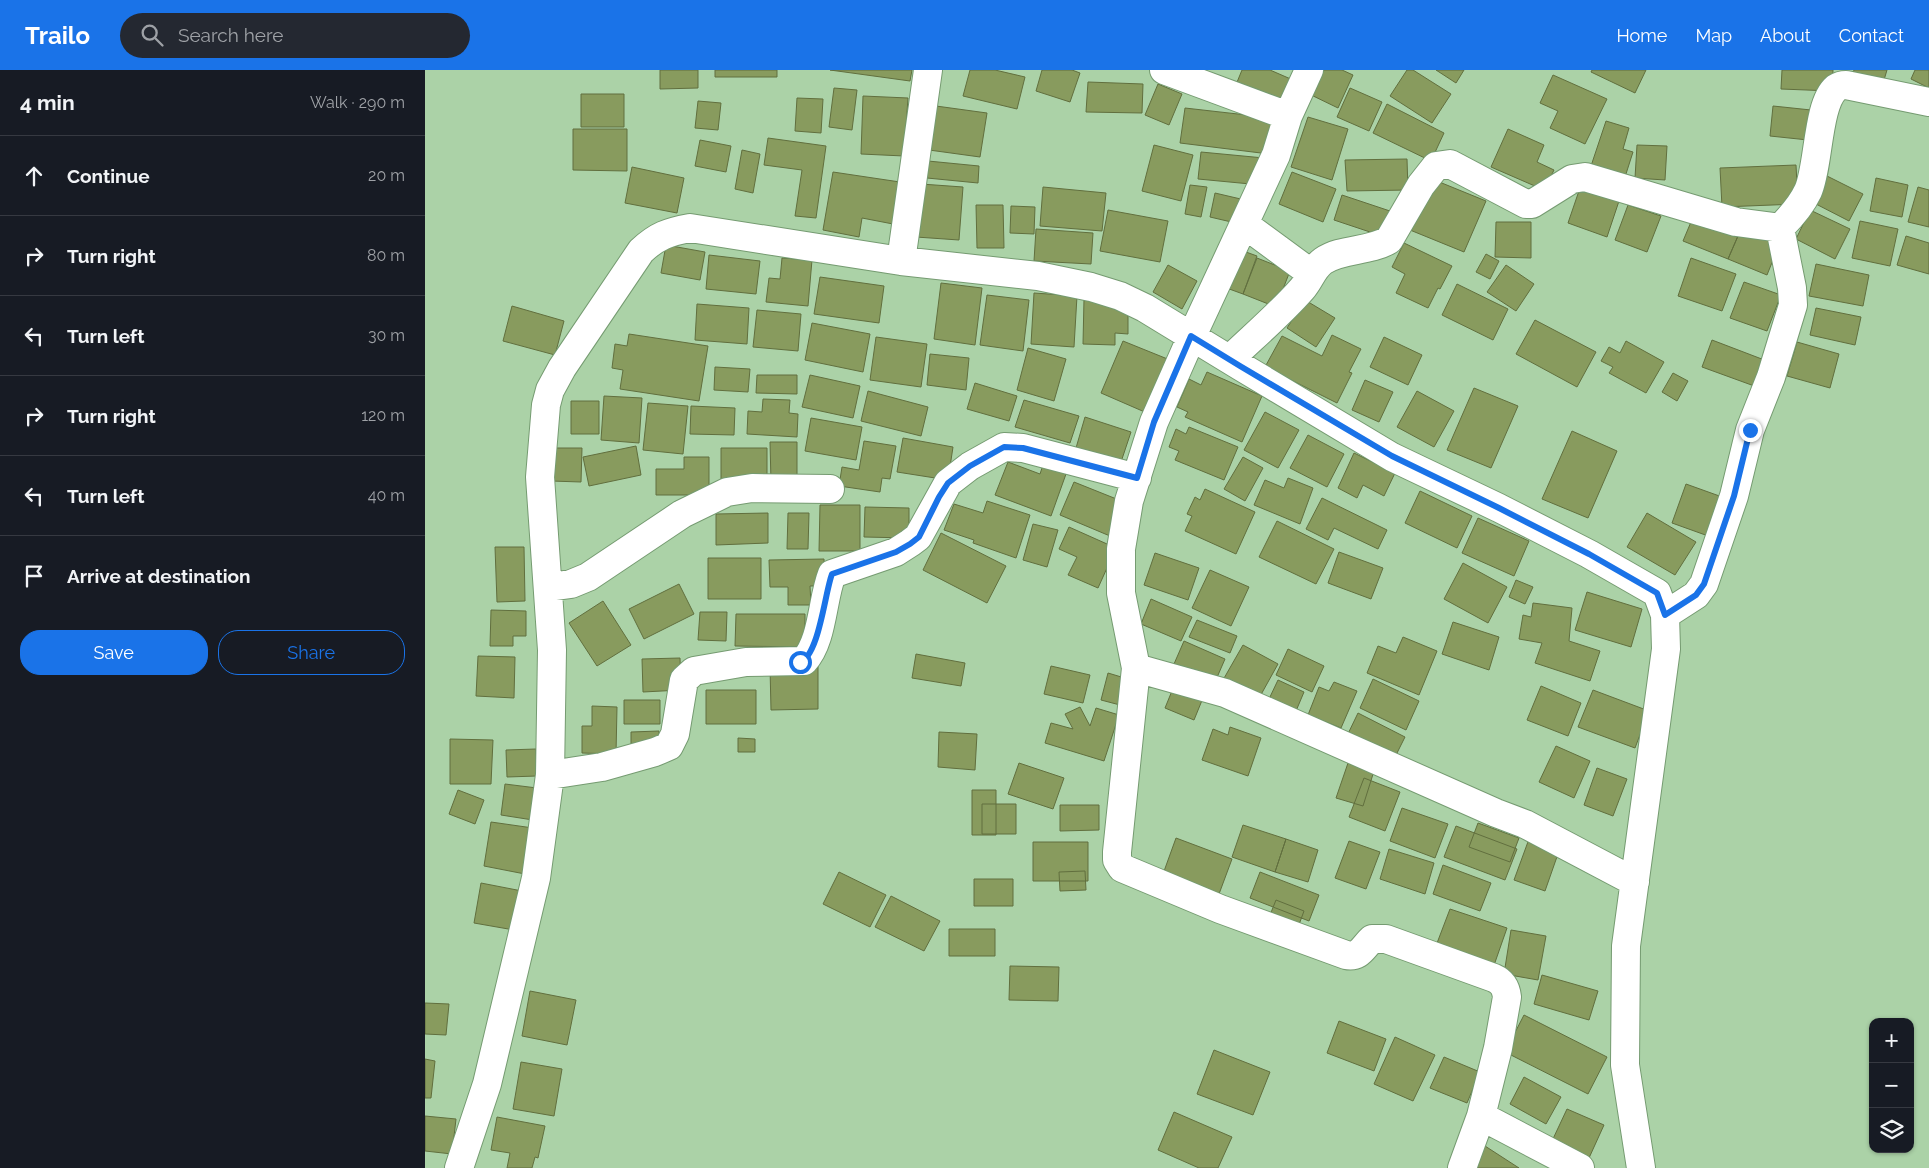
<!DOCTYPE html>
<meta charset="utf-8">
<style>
:root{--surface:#171b24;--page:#242831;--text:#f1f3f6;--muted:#9ea1a6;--line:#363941;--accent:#1a73e8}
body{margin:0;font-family:Raleway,sans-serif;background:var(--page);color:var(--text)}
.controls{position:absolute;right:15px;bottom:15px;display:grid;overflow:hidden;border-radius:10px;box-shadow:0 1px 4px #0004}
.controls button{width:45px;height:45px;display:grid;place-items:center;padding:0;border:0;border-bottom:1px solid var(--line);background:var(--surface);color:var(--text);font:25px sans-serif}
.stop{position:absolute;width:15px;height:15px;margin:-11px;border:4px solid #1a73e8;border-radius:50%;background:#fff}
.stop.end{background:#1a73e8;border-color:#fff;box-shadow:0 1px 5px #0008}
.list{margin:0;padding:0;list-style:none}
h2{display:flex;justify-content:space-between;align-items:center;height:65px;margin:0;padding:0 20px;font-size:21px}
h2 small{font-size:16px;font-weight:400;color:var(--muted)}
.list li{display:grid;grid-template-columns:32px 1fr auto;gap:15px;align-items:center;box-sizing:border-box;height:80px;padding:0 20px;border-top:1px solid var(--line)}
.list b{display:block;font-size:19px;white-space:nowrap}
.list em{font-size:16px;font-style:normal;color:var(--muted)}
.actions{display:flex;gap:10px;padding:15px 20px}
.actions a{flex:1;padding:11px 0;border:1px solid var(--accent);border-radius:20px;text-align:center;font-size:18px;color:var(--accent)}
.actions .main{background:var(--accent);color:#fff}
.icon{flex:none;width:28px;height:28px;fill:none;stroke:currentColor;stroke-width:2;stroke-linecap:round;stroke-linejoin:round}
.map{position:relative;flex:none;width:1504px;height:1098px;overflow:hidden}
header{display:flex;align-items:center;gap:30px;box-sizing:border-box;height:70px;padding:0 25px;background:var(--accent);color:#fff}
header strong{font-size:24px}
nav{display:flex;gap:28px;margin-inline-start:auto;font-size:18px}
.search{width:350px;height:45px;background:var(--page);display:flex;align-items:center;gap:12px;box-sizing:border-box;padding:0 18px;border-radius:28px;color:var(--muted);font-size:19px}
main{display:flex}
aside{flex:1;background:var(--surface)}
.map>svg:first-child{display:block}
.building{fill:#889b5e;stroke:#616f3e}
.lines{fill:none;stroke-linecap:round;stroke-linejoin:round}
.minor-casing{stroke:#759b71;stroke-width:30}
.minor{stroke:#fff;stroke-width:28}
.route{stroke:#1a73e8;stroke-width:6}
</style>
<header>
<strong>Trailo</strong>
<div class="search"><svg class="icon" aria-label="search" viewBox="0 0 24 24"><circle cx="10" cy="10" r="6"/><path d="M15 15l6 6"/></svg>Search here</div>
<nav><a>Home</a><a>Map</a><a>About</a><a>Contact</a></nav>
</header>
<main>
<aside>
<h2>4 min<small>Walk · 290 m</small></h2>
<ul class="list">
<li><svg class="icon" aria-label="ahead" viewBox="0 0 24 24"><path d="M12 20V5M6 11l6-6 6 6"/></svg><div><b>Continue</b></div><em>20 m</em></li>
<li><svg class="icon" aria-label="right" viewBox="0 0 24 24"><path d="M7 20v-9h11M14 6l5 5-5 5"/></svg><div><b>Turn right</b></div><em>80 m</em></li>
<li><svg class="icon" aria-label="left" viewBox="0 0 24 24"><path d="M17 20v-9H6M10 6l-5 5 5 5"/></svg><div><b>Turn left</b></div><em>30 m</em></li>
<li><svg class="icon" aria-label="right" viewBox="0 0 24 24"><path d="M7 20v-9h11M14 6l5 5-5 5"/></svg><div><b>Turn right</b></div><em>120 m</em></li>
<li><svg class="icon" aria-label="left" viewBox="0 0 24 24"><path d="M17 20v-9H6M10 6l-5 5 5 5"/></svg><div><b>Turn left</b></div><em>40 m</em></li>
<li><svg class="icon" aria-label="arrive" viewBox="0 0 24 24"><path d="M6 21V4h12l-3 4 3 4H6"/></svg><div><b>Arrive at destination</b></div></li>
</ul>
<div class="actions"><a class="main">Save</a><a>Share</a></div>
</aside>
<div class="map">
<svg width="1504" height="1098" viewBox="0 0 1504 1098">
<rect width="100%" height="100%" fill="#abd2a7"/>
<path class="building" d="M235 0H273V18L235 19Z
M290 0H352V7H290Z
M405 0H487L485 11Z
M545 0H570L600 7 592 39 538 26Z
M617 0H647L655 3 645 32 611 21Z
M817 0H845L868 10 854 42 808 22Z
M890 0H917L928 5 913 38 880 22Z
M982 0H988L1026 24 1007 53 965 26Z
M1011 0H1039L1031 13Z
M1167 0H1221L1210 23 1166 2Z
M1357 0H1408L1407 21 1356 19Z
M1429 0H1462L1456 20 1425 10Z
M1490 0H1504V18L1486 9Z
M1128 5 1182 29 1160 74 1125 58 1133 41 1115 33Z
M663 12 718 14 717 43 661 42Z
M733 14 757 24 744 55 720 45Z
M409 18 432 20 427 60 404 57Z
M925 18 957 32 944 61 912 47Z
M156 24H199V57H156Z
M438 26 483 28 479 86 436 84Z
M372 28 398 29 396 63 370 61Z
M273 31 296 33 293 60 270 58Z
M962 34 1019 63 1006 91 948 63Z
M511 36 562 43 555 87 504 80Z
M1348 36 1386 40 1383 70 1345 66Z
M760 38 848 48 844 84 755 73Z
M883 47 923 59 907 110 866 97Z
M1181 51 1204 58 1198 79 1208 82 1200 107 1166 96Z
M148 59H202V101L148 100Z
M1083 59 1119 75 1112 92 1129 100 1119 120 1066 97Z
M343 68 401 76 391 148 370 146 377 100 339 95Z
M275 70 306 76 301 102 270 96Z
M729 75 768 85 756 131 717 121Z
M1212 75 1242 76 1240 110 1210 108Z
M317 80 335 84 328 123 310 119Z
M776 82 839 88 836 115 773 109Z
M982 89 983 120 922 121 920 90Z
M503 91 554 96 553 113 502 108Z
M1371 95 1373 134 1297 137 1295 98Z
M207 97 259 108 252 143 200 133Z
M408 102 475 112 468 154 437 148 434 167 398 160Z
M867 102 911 119 898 152 854 134Z
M1402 106 1438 124 1424 151 1389 133Z
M1451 108 1483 115 1477 147 1445 141Z
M1007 109 1061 131 1039 182 985 160Z
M1157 112 1196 125 1182 167 1143 153Z
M496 114 538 117 534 170 491 167Z
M765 115 782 117 776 147 760 144Z
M618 117 681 123 677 161 615 156Z
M1493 117 1504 120V157L1483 152Z
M790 123 820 130 815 154 785 147Z
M917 125 971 143 963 168 909 150Z
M551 135H578L579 178H552Z
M1203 135 1236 146 1222 182 1190 170Z
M586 136 610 137 609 164 585 163Z
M683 140 743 151 735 192 675 181Z
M1271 140 1316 159 1303 189 1258 171Z
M1385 140 1425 159 1410 189 1371 169Z
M1435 151 1473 159 1465 196 1427 188Z
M1071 152H1106V188L1070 187Z
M611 159 668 163 666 194 609 191Z
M1316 159 1354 175 1342 205 1303 189Z
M1481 166 1504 173V204L1472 195Z
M979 173 1027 196 1015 219 1013 218 1003 238 971 223 980 204 967 197Z
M241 175 280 182 275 210 236 203Z
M810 178 832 186 818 224 796 216Z
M1061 184 1074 191 1065 209 1051 202Z
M284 185 335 191 331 224 281 219Z
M357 188 387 190 383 236 341 232 344 208 355 209Z
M832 188 865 201 851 237 818 224Z
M1266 188 1311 204 1297 241 1253 226Z
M1391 194 1444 205 1438 236 1384 226Z
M743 195 772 211 757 239 728 222Z
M1081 195 1109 214 1091 241 1062 222Z
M395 207 459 216 454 253 389 244Z
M1319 212 1356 225 1342 261 1305 248Z
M516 213 557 218 550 275 509 269Z
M1032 214 1083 239 1068 270 1017 245Z
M609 223 652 226 649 277 606 274Z
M562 225 604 230 598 281 555 275Z
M659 229 703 235V264L690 263V275L658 274Z
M880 230 910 248 891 277 862 258Z
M272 234 324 238 322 274 270 270Z
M87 236 139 251 130 285 78 271Z
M1391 238 1436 247 1430 275 1385 265Z
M332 240 376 244 373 281 328 277Z
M1110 250 1171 282 1152 317 1091 284Z
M387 253 445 264 438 302 380 290Z
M204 264 283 276 274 331 195 319 198 300 187 298 190 274 202 276Z
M907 265 936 279 924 302 927 303 912 333 840 297 857 266 897 286Z
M451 267 502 274 496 317 445 310Z
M959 267 997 285 983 315 945 297Z
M1287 270 1342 291 1332 317 1277 297Z
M698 271 745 290 722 343 676 323Z
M1201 271 1239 292 1221 323 1184 303 1188 297 1176 291 1184 277 1195 283Z
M1372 272 1414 284 1405 318 1362 306Z
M603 278 641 289 629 331 592 320Z
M505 284 544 288 541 320 502 315Z
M290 297 325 299 323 322 289 320Z
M782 302 837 326 817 372 760 347 763 342 752 337 764 309 776 315Z
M1248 303 1263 311 1252 331 1237 322Z
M332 305H372V324L331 323Z
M385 305 435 316 428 348 377 337Z
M940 310 968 322 954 352 927 340Z
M550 313 592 326 584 351 542 339Z
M1049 318 1093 336 1066 398 1022 380Z
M443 321 503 337 496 366 436 351Z
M992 321 1029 341 1009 377 972 357Z
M179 326 217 328 214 373 176 370Z
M338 329 365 330 364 343 373 344 372 367 322 364 323 341 337 342Z
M599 330 654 346 645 373 590 357Z
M146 331H174V364H146Z
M223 333 263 336 258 384 218 380Z
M266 336 310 338 309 365 265 364Z
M840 342 874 360 853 398 819 380Z
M660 347 706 362 696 392 651 378Z
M386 348 437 357 431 390 380 381Z
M764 357 813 377 799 410 750 390 754 381 744 377 751 359 761 364Z
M1147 361 1192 381 1163 448 1117 429Z
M883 365 919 384 902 417 865 398Z
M478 368 528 377 523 410 472 402Z
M439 371 471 376 465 409 457 408 455 422 414 416 417 397 434 400Z
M345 372H372V411L346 412Z
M211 376 216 405 164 416 158 387Z
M127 378H157L156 412 126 411Z
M296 378H342V413H296Z
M929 383 970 403 959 426 938 415 932 428 913 418Z
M259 387H284V425H231V399H259Z
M818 387 838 398 820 431 799 419Z
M583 392 615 404 618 395 641 404 626 446 570 425Z
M863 408 888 418 875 454 829 435 840 410 859 418Z
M649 412 699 432 685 466 635 445Z
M1261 414 1300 428 1286 467 1247 453Z
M780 419 830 442 811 484 760 461 767 446 762 444 770 427 775 430Z
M995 421 1047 446 1032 478 980 453Z
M897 428 962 460 953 479 909 458 903 470 881 459Z
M562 431 605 445 591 488 548 473 549 470 519 460 529 434 558 443Z
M395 435H435V481H394Z
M440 437 484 438V468L439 467Z
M343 443V473L291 475V444Z
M363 443H384L383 479H362Z
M1222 443 1271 472 1250 505 1202 477Z
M1053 448 1104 471 1089 506 1037 483Z
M852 451 909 479 891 514 834 487Z
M608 454 633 460 622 497 598 490Z
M644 457 691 478 673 518 643 505 652 487 634 479Z
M516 463 581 496 562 533 498 500Z
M70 477H99L100 531 72 532Z
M914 482 958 498 946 529 903 513Z
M730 483 774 498 763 530 719 515Z
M283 488H336V529H283Z
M399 489 400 516H385L386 535H363V517H345L344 490Z
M1038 493 1082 517 1063 553 1019 529Z
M785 500 824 517 806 556 767 538Z
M1091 510 1108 517 1100 534 1084 527Z
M254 514 269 544 219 569 204 539Z
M1162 522 1217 539 1206 577 1150 560Z
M726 529 767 547 756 571 716 554Z
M178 531 206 575 172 596 144 553Z
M1108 533 1147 538 1144 571 1175 581 1165 611 1110 593 1117 573 1094 569 1098 545 1106 547Z
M66 540 101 541V566H88V576H65Z
M275 542H302L301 571 273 570Z
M311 544H380V577L310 576Z
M772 550 812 566 805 583 764 567Z
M1028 552 1074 567 1064 600 1017 584Z
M978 567 1012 581 994 625 942 603 953 576 971 583Z
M759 571 800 589 790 612 749 594Z
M818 575 853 594 833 630 798 610Z
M863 579 899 596 887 622 851 605Z
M491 584 540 593 536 616 487 608Z
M53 586 90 587 89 628 51 626Z
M255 588 256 620 218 622 217 589Z
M393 596V639L346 640 345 597Z
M626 596 665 605 658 633 619 624Z
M683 603 703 609 695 635 676 630Z
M948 609 994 631 981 660 935 638Z
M853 610 879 622 871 641 844 629Z
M751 611 780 623 769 650 740 638Z
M909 612 932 621 916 658 883 645 894 617 904 621Z
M1116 616 1156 633 1143 666 1102 650Z
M281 620H331V654H281Z
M1168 620 1224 641 1210 678 1153 657Z
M199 630H235V654H199Z
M167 636 192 637 191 684 157 683V656H167Z
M655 637 665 656 671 638 694 645 679 691 620 673 626 653 648 659 640 644Z
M933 643 980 667 967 693 920 670Z
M805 657 836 668 823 706 777 690 788 659 803 665Z
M234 661V676L206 677V662Z
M514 662 552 664 550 700 513 697Z
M313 668 330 669V682H313Z
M25 669 68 670 66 714H25Z
M1131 676 1165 691 1149 728 1114 712Z
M111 679 112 706 82 707 81 680Z
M594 693 639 708 628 739 583 724Z
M923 693 949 701 938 736 911 728Z
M1172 698 1202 709 1188 746 1159 735Z
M939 708 975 722 960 761 924 747Z
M80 714 112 718 108 750 76 745Z
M33 720 59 730 50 754 24 744Z
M547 720H571V765H547Z
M557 734H591V764H557Z
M635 735H674V760L635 761Z
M977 738 1023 754 1010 788 965 771Z
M66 752 108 758 100 804 59 796Z
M1053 753 1094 768 1085 792 1044 777Z
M818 755 861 769 850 802 807 787Z
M1031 756 1092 779 1080 810 1019 787Z
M751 768 807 789 794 824 738 804Z
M861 769 893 780 883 812 850 802Z
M1104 769 1134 781 1120 821 1089 810Z
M924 771 955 782 941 819 910 808Z
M608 772H663V811H608Z
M964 779 1009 793 1000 824 955 809Z
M1018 795 1066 813 1055 841 1008 824Z
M660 801 661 820 635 821 634 802Z
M414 802 461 825 445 857 398 834Z
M835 802 894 825 884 851 825 828Z
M549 809H588V836H549Z
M56 813 97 821 89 860 49 853Z
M466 826 515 851 499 881 450 857Z
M851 830 879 841 872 860 843 850Z
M1025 839 1082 858 1067 901 1009 881Z
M524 859H570V886H524Z
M1086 860 1121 866 1113 910 1079 904Z
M585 896 634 897 633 931 584 930Z
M1117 905 1173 921 1164 950 1109 934Z
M105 921 151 930 142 975 97 966Z
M0 933 24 934 21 965 0 964Z
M1099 945 1182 987 1163 1024 1080 982Z
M914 951 961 969 949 1001 902 983Z
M970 967 1010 985 988 1031 949 1014Z
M789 980 845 1002 828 1045 772 1024Z
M1019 987 1055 1002 1042 1033 1005 1018Z
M0 989 10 991 6 1028H0Z
M96 992 137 999 129 1046 88 1039Z
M1099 1007 1136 1027 1121 1054 1085 1034Z
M1142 1039 1179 1055 1164 1088 1127 1071Z
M749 1042 807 1067 793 1098H774L733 1080Z
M0 1046 31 1049 27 1084 0 1081Z
M72 1047 120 1056 113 1088 110 1087 107 1098H82L85 1083 66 1080Z
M1060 1076 1094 1098H1045Z"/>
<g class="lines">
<g class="minor-casing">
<path id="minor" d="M739 0 863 46
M884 0 863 46 851 85 767 266 729 352 704 431 696 479V523L711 598 800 623 1071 743 1100 754 1210 812
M819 154 887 204
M476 191 503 0
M805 289C829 266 855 244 877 219 885 210 888 198 898 191 917 178 944 182 964 170L996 115 1011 96 1025 94 1101 134H1107L1147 109 1160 107 1311 152 1355 158C1366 147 1376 136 1383 121 1394 97 1392 34 1411 18 1414 16 1418 15 1421 15L1504 32
M124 517 146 514 163 507 257 444 302 422 327 418 405 419
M1240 545 1271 525 1279 514 1309 426 1325 360 1346 307 1368 235 1367 218 1355 158
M711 598 692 782V790L697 798 795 839 921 885C935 888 938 877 947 869H961L1069 908C1078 912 1081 918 1082 927L1073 978 1056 1046 1037 1098
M125 705 177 697 230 682 244 676 250 664 259 610 269 601 321 592 379 591C398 571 397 529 407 504L471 482 485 473 493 467 523 413 545 396 579 377 598 378 712 408
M1056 1046 1155 1098
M34 1098 62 1014 111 808 125 705 127 580 115 407 121 335 125 320 137 298 216 181C232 166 243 162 265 158L476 191 613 206 666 217 695 226 720 238 815 296 967 387 1074 438 1164 484 1232 523 1240 545 1241 579 1201 876 1200 995 1216 1098"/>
</g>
<use href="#minor" class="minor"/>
</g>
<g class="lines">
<path class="route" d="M375 592C394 586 400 522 407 504L471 482 485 474 494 467 514 427 523 413 545 396 579 377 598 378 712 408 729 352 766 266 815 296 967 386 1074 438 1164 484 1232 523 1240 545 1271 525 1279 514 1309 426 1325 360"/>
</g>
</svg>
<div class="controls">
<button>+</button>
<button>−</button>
<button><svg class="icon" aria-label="layers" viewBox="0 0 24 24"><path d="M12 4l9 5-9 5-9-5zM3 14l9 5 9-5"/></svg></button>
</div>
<div class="stop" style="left:375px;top:592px"></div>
<div class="stop end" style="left:1325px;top:360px"></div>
</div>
</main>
